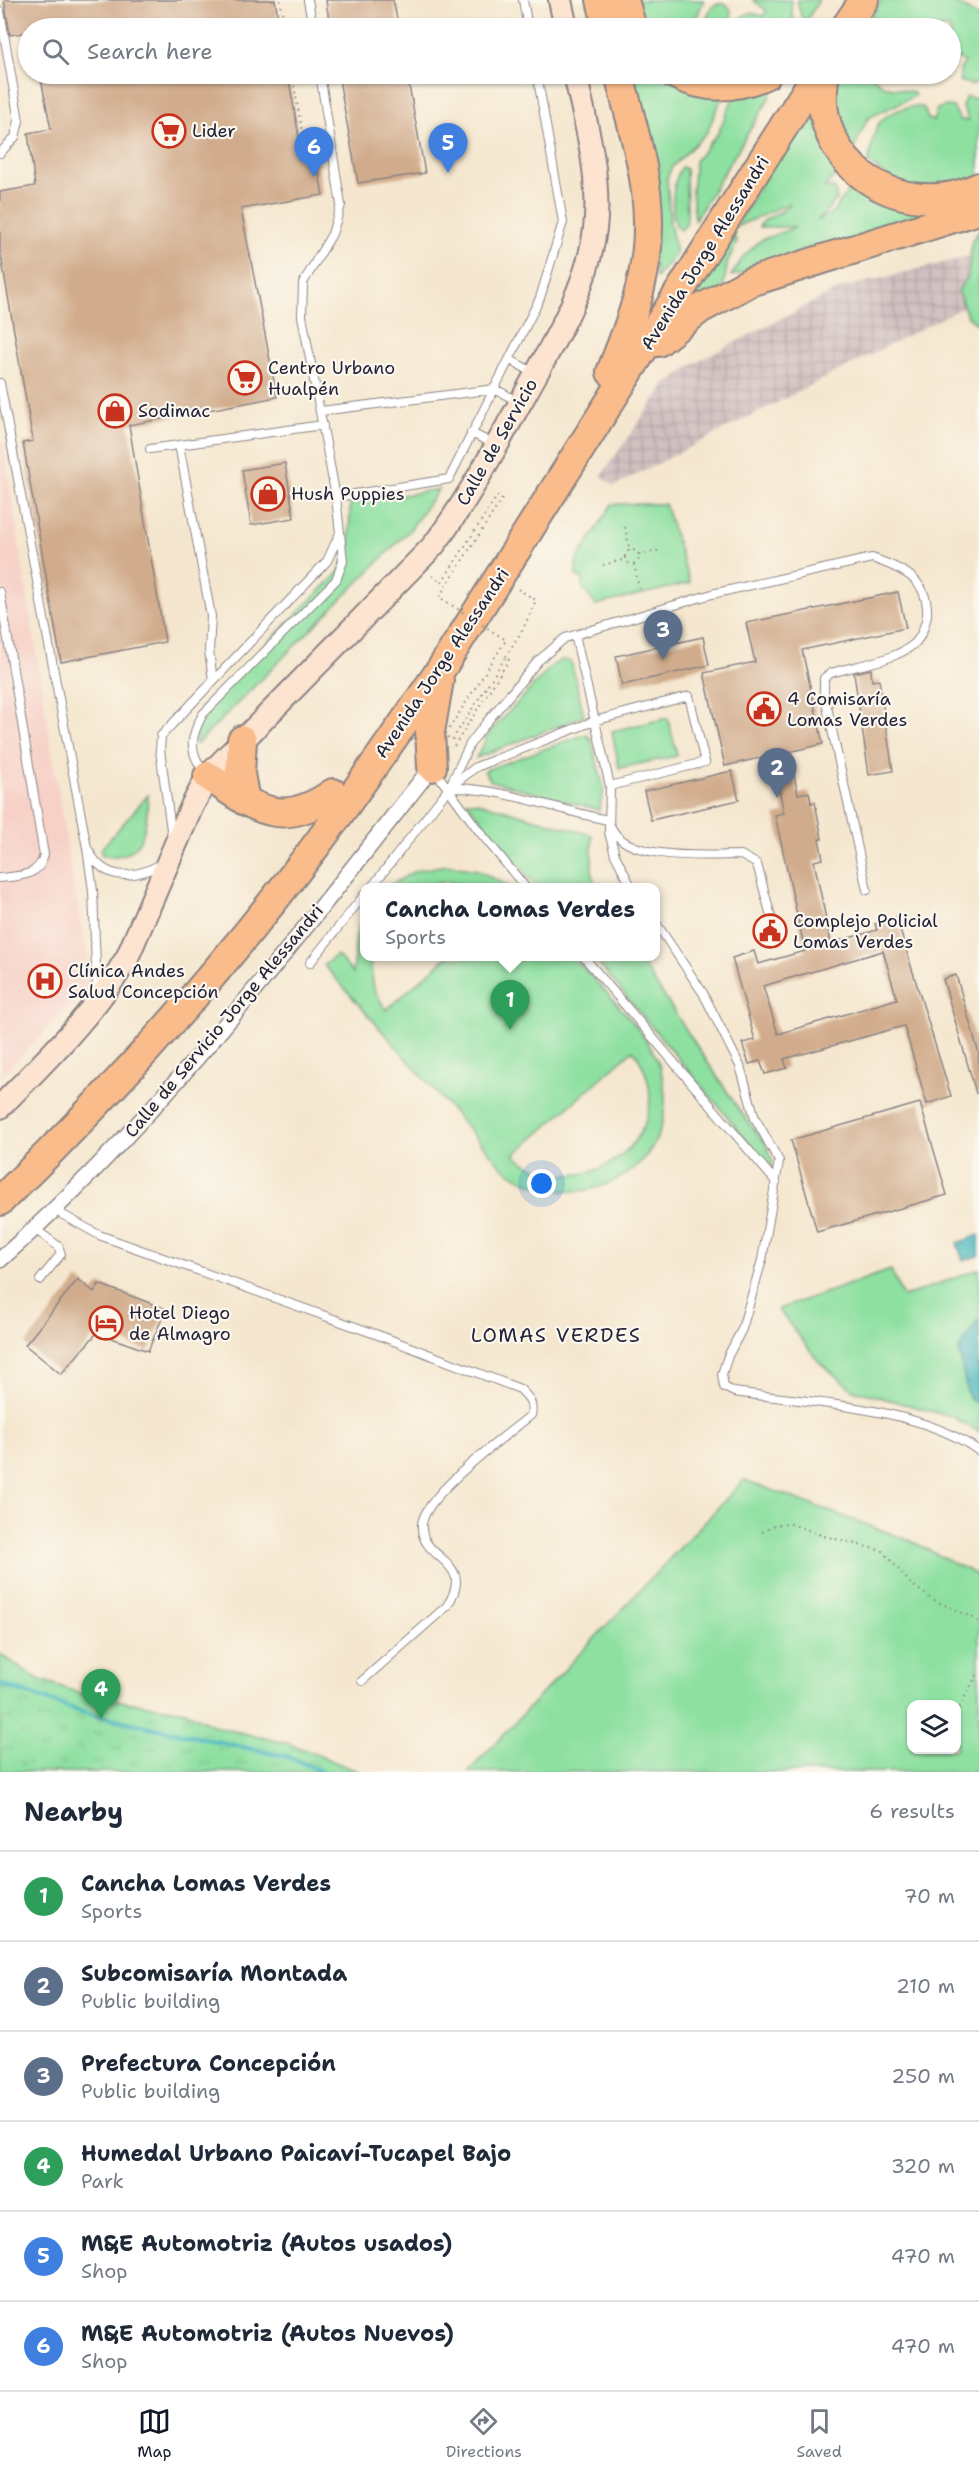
<!DOCTYPE html>
<meta charset="utf-8">
<style>
:root{--surface:#fff;--page:#f6f6f7;--text:#1f2937;--muted:#747a83;--line:#e0e1e3;--accent:#111827}
body{margin:0;font-family:"Shantell Sans",sans-serif;background:var(--page);color:var(--text)}
.controls{position:absolute;right:18px;bottom:18px;display:grid;overflow:hidden;border-radius:12px;box-shadow:0 2px 4px #0004}
.controls button{width:54px;height:54px;display:grid;place-items:center;padding:0;border:0;border-bottom:2px solid var(--line);background:var(--surface);color:var(--text);font:30px sans-serif}
.you{position:absolute;left:542px;top:1184px;width:21px;height:21px;margin:-15px;border:4px solid #fff;border-radius:50%;background:#1a73e8;box-shadow:0 0 0 9px #1a73e833}
.badge{display:grid;place-items:center;width:39px;height:39px;border-radius:50%;background:var(--accent);color:#fff;font-size:20px;font-weight:700}
.pin{position:absolute;translate:-50% -50px;filter:drop-shadow(0 2px 3px #0008)}
.pin::after{content:'';position:absolute;top:32px;width:21px;height:18px;background:inherit;clip-path:polygon(0 0,100% 0,50% 100%)}
.popup{position:absolute;left:360px;top:883px;width:300px;height:78px;box-sizing:border-box;display:grid;place-content:center;border-radius:12px;background:var(--surface);filter:drop-shadow(0 2px 4px #0005);font-size:20px;white-space:nowrap;color:var(--muted)}
.popup b{font-size:22px;color:var(--text)}
.popup::after{content:'';position:absolute;left:50%;top:100%;margin-left:-12px;border:12px solid transparent;border-top-color:var(--surface)}
.list{margin:0;padding:0;list-style:none}
h2{display:flex;justify-content:space-between;align-items:center;height:78px;margin:0;padding:0 24px;font-size:26px}
h2 small{font-size:20px;font-weight:400;color:var(--muted)}
.list li{display:grid;grid-template-columns:39px 1fr auto;gap:18px;align-items:center;box-sizing:border-box;height:90px;padding:0 24px;border-top:2px solid var(--line)}
.list b{display:block;font-size:22px;white-space:nowrap}
.list p{margin:0;font-size:20px;white-space:nowrap;color:var(--muted)}
.list em{font-size:20px;font-style:normal;color:var(--muted)}
.icon{flex:none;width:33px;height:33px;fill:none;stroke:currentColor;stroke-width:2;stroke-linecap:round;stroke-linejoin:round}
.map{position:relative;flex:none;width:979px;height:1772px;overflow:hidden}
.search{position:absolute;background:var(--surface);box-shadow:0 2px 4px #0004;left:18px;right:18px;top:18px;height:66px;display:flex;align-items:center;gap:15px;box-sizing:border-box;padding:0 21px;border-radius:33px;color:var(--muted);font-size:22px}
.sheet{height:618px;background:var(--surface)}
nav{display:flex;justify-content:space-around;align-items:center;box-sizing:border-box;height:84px;border-top:2px solid var(--line);background:var(--surface);font-size:16px;color:var(--muted)}
nav a{display:grid;justify-items:center;gap:3px}
nav .on{color:var(--accent)}
.map>svg:first-child{display:block}
.built{fill:#f7d1c7}
.industrial{fill:url(#industrial-grid)}
.grass{fill:#8de0a0;stroke:#58816e;stroke-width:1.5;fill-rule:evenodd}
.park{fill:url(#park-tufts);stroke:#58816e;stroke-width:1.5}
.water{fill:url(#water-ripples);stroke:#356c7d;stroke-width:1.5}
.lines{fill:none;stroke-linecap:round;stroke-linejoin:round}
.stream{stroke:#48b7bf;stroke-width:4.5}
.building{fill:#d1ac8c;fill-rule:evenodd}
.lane-casing{stroke:#8c8485;stroke-width:10}
.street-casing{stroke:#8c8485;stroke-width:18}
.secondary-casing{stroke:#8c8485;stroke-width:26}
.highway-casing{stroke:#8c8485;stroke-width:32}
.path{stroke:#8c8485;stroke-width:2;stroke-dasharray:1.5 4.5;stroke-linecap:butt}
.lane{stroke:#fff;stroke-width:8}
.street{stroke:#fff;stroke-width:15}
.secondary{stroke:#fde4d1;stroke-width:22}
.highway{stroke:#fabc8b;stroke-width:28}
.path-bridge{stroke:#8c8485;stroke-width:2;stroke-dasharray:1.5 4.5;stroke-linecap:butt}
.labels{text-anchor:middle;dominant-baseline:central;stroke-width:4.5;stroke-linejoin:round;paint-order:stroke}
.poi-label{font-size:18px;fill:#22223b;stroke:#fbf7ec;text-anchor:start}
.street-label{font-size:18px;fill:#22223b;stroke:#fbf7ec}
.neighbourhood-label{font-size:20px;letter-spacing:1.5px;fill:#22223b;stroke:#fbf7ec}
</style>
<div class="map">
<svg width="979" height="1772" viewBox="0 0 979 1772">
<defs>
<pattern id="industrial-grid" width="8" height="8" patternUnits="userSpaceOnUse" patternTransform="scale(1.5)"><rect width="8" height="8" fill="#d2bfc0"/><path d="M0 4h8M4 0v8" fill="none" stroke="#b4a4a6"/></pattern>
<pattern id="park-tufts" width="24" height="20" patternUnits="userSpaceOnUse" patternTransform="scale(1.5)"><rect width="24" height="20" fill="#8de0a0"/><path d="M3 7l-1-3M5 7V3M7 7l1-3M15 17l-1-3M17 17v-4M19 17l1-3" fill="none" stroke="#79c08b"/></pattern>
<pattern id="water-ripples" width="26" height="14" patternUnits="userSpaceOnUse" patternTransform="scale(1.5)"><rect width="26" height="14" fill="#48b7bf"/><path d="M2 4q2-2 4 0t4 0M15 11q2-2 4 0t4 0" fill="none" stroke="#3c949c"/></pattern>
</defs>
<rect width="100%" height="100%" fill="#fbf7ec"/>
<filter id="ink" filterUnits="userSpaceOnUse"><feTurbulence type="fractalNoise" baseFrequency=".0167" numOctaves="2"/><feDisplacementMap in="SourceGraphic" scale="12" xChannelSelector="R" yChannelSelector="G"/><feConvolveMatrix kernelMatrix="1 2 1 2 8 2 1 2 1" color-interpolation-filters="sRGB"/></filter>
<filter id="wash" filterUnits="userSpaceOnUse"><feTurbulence type="fractalNoise" baseFrequency=".008" numOctaves="4" result="noise"/><feDisplacementMap in="SourceGraphic" scale="24" xChannelSelector="R" yChannelSelector="G"/><feGaussianBlur stdDeviation="1.35" result="paint"/><feColorMatrix in="noise" values="0 0 0 0 0 0 0 0 0 0 0 0 0 0 0 0 0 1.4 0 .05"/><feComposite in="paint" operator="in"/></filter>
<g filter="url(#wash)">
<rect width="100%" height="100%" fill="#f5e7cf"/>
<path class="built" d="M3 442 74 889 91 971 89 984 82 994 0 1077V443Z"/>
<path class="industrial" d="M979 254V299L614 486 601 476 665 385 695 363 841 288Z"/>
<path class="grass" d="M633 0H704L695 21 703 28C710 17 706 2 726 4L731 10 732 28H642Z
M753 0H791L792 14 797 28H739L738 22C745 11 752 12 762 16L767 11Z
M797 0H819L806 22 801 16Z
M882 0H950L979 17V82L971 85 960 81V70L965 62 956 57 951 67 950 28H864Z
M628 74H662L723 95 707 132 672 167 667 178 670 222 676 254 656 278Z
M834 74H869L884 86 913 92 915 96 868 118 851 155 840 139Z
M773 86 770 97 695 220 692 191 695 161 718 133 735 94Z
M812 95 840 171 824 187 835 189 837 199 817 221 833 212 855 181 979 204 731 276 744 256 761 240 796 227H759C764 215 785 214 790 203L736 227Z
M966 97 979 99V182L910 192 868 162C872 151 872 136 878 125 885 113 911 103 924 108L928 119 933 121 937 109 946 106 953 107 960 120H969L962 106Z
M682 167 686 169 687 218 686 225 681 230C668 221 672 179 682 167Z
M979 231V326L967 316 958 291 968 276 972 240Z
M735 237 737 242 728 261 723 288 678 314 728 240Z
M439 489 409 531 196 745V727L202 708 339 572 349 547 350 504Z
M612 504H665L690 583 596 605 583 589V579L576 576V562Z
M561 660 570 661 572 665 584 716 476 758 489 733 552 666Z
M668 718 677 756 619 768 612 731Z
M586 734 591 739 604 789 599 810 491 781 484 771 488 769Z
M148 795C147 828 144 861 103 856L100 850Z
M466 801 477 802 592 835V874L596 887H536Z
M446 865 477 870 510 887H478L447 882 419 887H387L415 871Z
M364 915V956L369 957 374 989 386 1010 447 957H573C599 986 652 1034 661 1071 687 1168 579 1227 502 1167L324 965 337 955 353 973 356 937ZM633 1050C690 1127 589 1215 514 1155Z
M593 957H638L738 1108 767 1146 772 1159V1170Z
M979 1269V1319L959 1350 967 1392 971 1400 979 1403V1432L953 1417 853 1390 819 1362 778 1309 891 1270 903 1297Z
M744 1480 911 1541 979 1576V1772H468ZM912 1704H956V1750H912Z"/>
<path class="park" d="M0 1654 38 1679 88 1696 185 1711 217 1727 290 1744 360 1772H0Z"/>
<path class="water" d="M979 1235V1256L963 1261 957 1243Z
M979 1319V1403L971 1400 967 1392 959 1350Z"/>
<g class="lines">
<path class="stream" d="M0 1684 85 1713 289 1757 323 1772"/>
</g>
<g id="blocks">
<path class="building" d="M4 0H275L280 28H28V32L10 35Z
M326 0H393L399 28H330Z
M40 74H288L300 143 313 141 323 195 241 209 277 397 129 425 165 642 61 662 23 443 33 441 0 250V192L35 186 28 133 51 129Z
M338 74H407L425 173 358 183Z
M285 463 294 518 251 525 242 470Z
M898 592 906 628 802 650 823 744 789 752 798 794 809 792 811 803 815 802 822 839H819L823 859 814 861 831 943 877 930 875 924 896 917 951 1096 927 1104 904 1026 784 1059 787 1068 765 1074 760 1061 749 1064 742 1043 755 1040 732 958 754 951 758 964 805 951 775 815 784 813 772 755 725 766 704 673 755 662 746 623ZM883 951 897 999 778 1034 763 986Z
M703 637 709 665 622 685 616 656Z
M871 669 872 681 879 680 893 771 869 775 854 673Z
M732 771 739 800 651 820 644 791Z
M956 975 979 1054V1093H976L943 979Z
M920 1103 947 1195 817 1232 791 1140Z
M78 1279 94 1292 99 1284 166 1309 148 1351 97 1333 61 1374 25 1345Z"/>
</g>
</g>
<g filter="url(#ink)">
<use href="#blocks" fill-opacity="0" stroke="#8c8485" stroke-width="1.5"/>
<g class="lines">
<g class="lane-casing">
<path id="lane" d="M308 0 313 28
M523 0 528 28
M0 11 19 121 15 137 0 153
M510 360 535 373
M0 383 87 848 93 891 97 991
M321 411 495 389 519 402
M471 433 494 444
M179 445 211 616 209 651 213 680
M150 449 323 425
M336 497 449 479 540 298 563 222 537 74
M0 592 44 855C39 877 18 876 0 878
M575 635 610 786 609 832 615 855 632 888
M435 771 479 831 526 888
M205 773C188 751 190 737 203 714L336 580 343 561 336 497 302 316 303 283 332 234 341 205 320 74
M449 788 470 744 486 723 538 661 565 638 712 594 872 558C901 568 929 579 927 615 926 623 921 638 914 644 894 661 857 665 831 673L824 678V693L867 890
M449 788C500 787 557 810 608 820
M611 827C626 862 710 855 741 855L757 864 774 928
M172 837 160 750 161 736 327 561 339 535
M89 851C105 882 134 879 161 864
M371 888 449 788 476 767 594 721 689 696 705 762 610 786
M656 923 703 993 740 1066 755 1118 779 1161 762 1260 742 1329 728 1356 722 1374 724 1387 734 1392C809 1403 917 1406 979 1451
M583 956 776 1182
M310 963 364 895
M54 1210 99 1235 378 1335 520 1389C528 1397 534 1402 531 1415 507 1435 425 1494 422 1524 419 1562 478 1558 447 1606L362 1681
M35 1229 58 1246 61 1254 40 1280"/>
</g>
<g class="street-casing">
<path id="street" d="M0 1260C163 1115 297 938 432 767"/>
</g>
<g class="secondary-casing">
<path id="secondary" d="M560 0 566 28
M0 1107C46 1060 93 1015 127 958L192 806 208 776 433 546C468 500 495 448 523 398 553 342 592 283 596 218 599 169 585 120 575 74"/>
</g>
<g class="highway-casing">
<path id="highway" d="M601 0 608 28
M624 0 632 28
M845 28 864 0
M674 74C706 90 735 89 767 74
M825 74C807 162 900 225 979 187
M658 342 700 309 750 282 979 210
M611 372C630 325 648 278 648 227 649 175 631 123 619 74
M242 740 240 774 245 801
M432 767 430 732 439 680
M208 776C254 807 280 831 333 793
M0 1201C113 1092 218 975 312 851 357 791 399 730 441 669L817 74"/>
</g>
<path class="path" d="M280 0 285 28
M292 74 304 142
M625 527 630 551
M625 557a7 7 0 1 1 14 0a7 7 0 1 1-14 0Z
M639 555 661 550
M634 564 639 588
M603 565 626 559
M432 576 442 582
M454 746 509 660 505 658 523 629 536 600 516 588
M762 1532 776 1525 791 1524 824 1536 883 1551 910 1583 933 1600 972 1617 979 1623
M956 1713 979 1671"/>
<use href="#lane" class="lane"/>
<use href="#street" class="street"/>
<use href="#secondary" class="secondary"/>
<use href="#highway" class="highway"/>
<path class="path-bridge" d="M442 582 497 496 502 499 439 597 506 640 445 735 452 740 505 658"/>
</g>
</g>
<defs>
<g id="supermarket-ring" transform="scale(1.725)"><circle r="9.5" fill="#fbf7ec" stroke="#c8321e" stroke-width="1.5"/><path d="M-6-5.5h2.5l.6 2H6L4.5 2H-2.5L-4.4-4H-6ZM-1.5 3.2a1.3 1.3 0 1 0 .1 0ZM3 3.2a1.3 1.3 0 1 0 .1 0Z" fill="#c8321e"/></g>
<g id="shop-ring" transform="scale(1.725)"><circle r="9.5" fill="#fbf7ec" stroke="#c8321e" stroke-width="1.5"/><path d="M-5-2.5h2.3a2.7 3.5 0 0 1 5.4 0H5L5.5 6h-11ZM-1.5-2.5h3a1.5 2.3 0 0 0-3 0Z" fill="#c8321e"/></g>
<g id="civic-ring" transform="scale(1.725)"><circle r="9.5" fill="#fbf7ec" stroke="#c8321e" stroke-width="1.5"/><path d="M-.6-6.5H3V-4.5H.6V-3L4-1V1h2V6H-6V1h2V-1L-.6-3ZM-1.2 2.5V6h2.4V2.5Z" fill="#c8321e"/></g>
<g id="hospital-ring" transform="scale(1.725)"><circle r="9.5" fill="#fbf7ec" stroke="#c8321e" stroke-width="1.5"/><path d="M-5-5h3v3.5h4V-5h3V5h-3V1.5h-4V5h-3Z" fill="#c8321e"/></g>
<g id="hotel-ring" transform="scale(1.725)"><circle r="9.5" fill="#fbf7ec" stroke="#c8321e" stroke-width="1.5"/><path d="M-6-4.5h1.5V1H6V5H4.5V3h-9V5H-6ZM-4 0a1.8 1.8 0 1 1 3.6 0ZM.5 0V-2.5h3Q6-2.5 6 0Z" fill="#c8321e"/></g>
</defs>
<g fill-rule="evenodd">
<use href="#supermarket-ring" x="169" y="131"/>
<use href="#supermarket-ring" x="245" y="378"/>
<use href="#shop-ring" x="115" y="411"/>
<use href="#shop-ring" x="268" y="494"/>
<use href="#civic-ring" x="764" y="709"/>
<use href="#civic-ring" x="770" y="931"/>
<use href="#hospital-ring" x="45" y="981"/>
<use href="#hotel-ring" x="106" y="1323"/>
</g>
<g class="labels">
<g class="poi-label">
<text x="192" y="131">Lider</text>
<text x="268" y="368">Centro Urbano<tspan x="268" dy="21">Hualpén</tspan></text>
<text x="138" y="411">Sodimac</text>
<text x="291" y="494">Hush Puppies</text>
<text x="787" y="699">4 Comisaría<tspan x="787" dy="21">Lomas Verdes</tspan></text>
<text x="793" y="921">Complejo Policial<tspan x="793" dy="21">Lomas Verdes</tspan></text>
<text x="68" y="971">Clínica Andes<tspan x="68" dy="21">Salud Concepción</tspan></text>
<text x="129" y="1313">Hotel Diego<tspan x="129" dy="21">de Almagro</tspan></text>
</g>
<g class="street-label">
<text transform="translate(705 253) rotate(-58)">Avenida Jorge Alessandri</text>
<text transform="translate(497 442) rotate(-60)">Calle de Servicio</text>
<text transform="translate(442 663) rotate(-56)">Avenida Jorge Alessandri</text>
<text transform="translate(224 1021) rotate(-50)">Calle de Servicio Jorge Alessandri</text>
</g>
<g class="neighbourhood-label">
<text x="556" y="1335">LOMAS VERDES</text>
</g>
</g>
</svg>
<div class="controls">
<button><svg class="icon" aria-label="layers" viewBox="0 0 24 24"><path d="M12 4l9 5-9 5-9-5zM3 14l9 5 9-5"/></svg></button>
</div>
<div class="you"></div>
<div class="pin badge" style="left:510px;top:1030px;background:#2e9e5b">1</div>
<div class="popup"><b>Cancha Lomas Verdes</b>Sports</div>
<div class="pin badge" style="left:777px;top:798px;background:#5c6f8a">2</div>
<div class="pin badge" style="left:663px;top:660px;background:#5c6f8a">3</div>
<div class="pin badge" style="left:101px;top:1719px;background:#2e9e5b">4</div>
<div class="pin badge" style="left:448px;top:173px;background:#3f7fe0">5</div>
<div class="pin badge" style="left:314px;top:177px;background:#3f7fe0">6</div>
<div class="search"><svg class="icon" aria-label="search" viewBox="0 0 24 24"><circle cx="10" cy="10" r="6"/><path d="M15 15l6 6"/></svg>Search here</div>
</div>
<section class="sheet">
<h2>Nearby<small>6 results</small></h2>
<ul class="list">
<li><span class="badge" style="background:#2e9e5b">1</span><div><b>Cancha Lomas Verdes</b><p>Sports</p></div><em>70 m</em></li>
<li><span class="badge" style="background:#5c6f8a">2</span><div><b>Subcomisaría Montada</b><p>Public building</p></div><em>210 m</em></li>
<li><span class="badge" style="background:#5c6f8a">3</span><div><b>Prefectura Concepción</b><p>Public building</p></div><em>250 m</em></li>
<li><span class="badge" style="background:#2e9e5b">4</span><div><b>Humedal Urbano Paicaví-Tucapel Bajo</b><p>Park</p></div><em>320 m</em></li>
<li><span class="badge" style="background:#3f7fe0">5</span><div><b>M&amp;E Automotriz (Autos usados)</b><p>Shop</p></div><em>470 m</em></li>
<li><span class="badge" style="background:#3f7fe0">6</span><div><b>M&amp;E Automotriz (Autos Nuevos)</b><p>Shop</p></div><em>470 m</em></li>
</ul>
</section>
<nav>
<a class="on"><svg class="icon" aria-label="map" viewBox="0 0 24 24"><path d="M3 6l6-2 6 2 6-2v14l-6 2-6-2-6 2zM9 4v14M15 6v14"/></svg>Map</a>
<a><svg class="icon" aria-label="directions" viewBox="0 0 24 24"><path d="M12 3l9 9-9 9-9-9zM9 14v-3h6M13 9l2 2-2 2"/></svg>Directions</a>
<a><svg class="icon" aria-label="saved" viewBox="0 0 24 24"><path d="M7 4h10v16l-5-4-5 4z"/></svg>Saved</a>
</nav>
